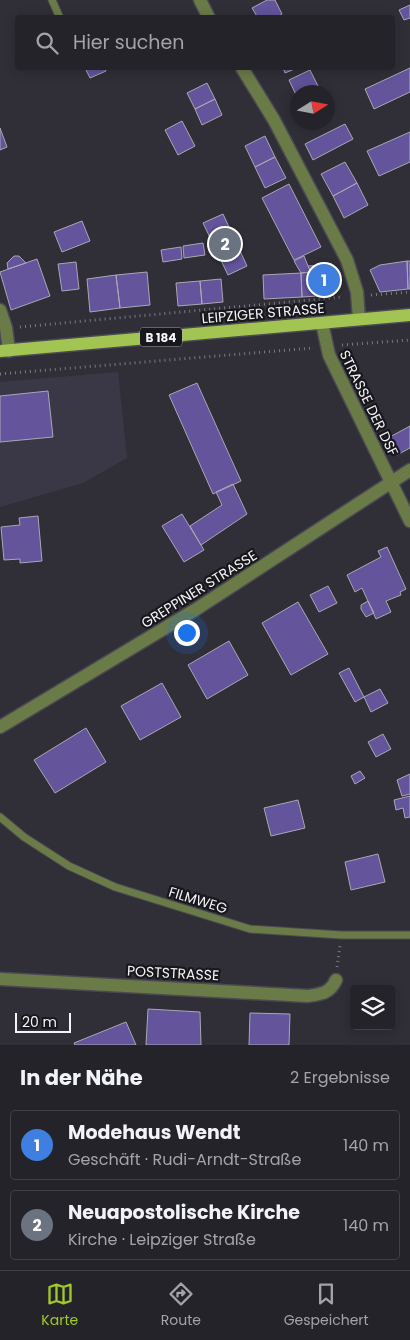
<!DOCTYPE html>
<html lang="de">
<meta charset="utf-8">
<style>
:root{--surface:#24232a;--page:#2c2b32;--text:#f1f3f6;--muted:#a3a4a8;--line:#414047;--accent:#a1c92a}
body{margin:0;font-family:Poppins,sans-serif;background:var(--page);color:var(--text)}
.controls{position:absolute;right:15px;bottom:15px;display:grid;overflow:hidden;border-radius:5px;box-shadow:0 2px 12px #0003}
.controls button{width:45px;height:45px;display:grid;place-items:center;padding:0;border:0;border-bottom:1px solid var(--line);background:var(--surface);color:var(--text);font:25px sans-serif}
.compass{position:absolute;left:290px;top:85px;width:45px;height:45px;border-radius:50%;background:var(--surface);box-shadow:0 2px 12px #0003;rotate:79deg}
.scale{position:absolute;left:15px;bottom:12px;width:56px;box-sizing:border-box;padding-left:5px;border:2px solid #f4f3f9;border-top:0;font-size:14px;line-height:18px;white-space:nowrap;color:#f4f3f9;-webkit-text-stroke:4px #18181c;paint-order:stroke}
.you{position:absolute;left:186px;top:632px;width:18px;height:18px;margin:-12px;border:4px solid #fff;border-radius:50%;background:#1a73e8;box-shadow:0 0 0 8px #1a73e833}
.badge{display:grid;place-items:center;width:32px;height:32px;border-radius:50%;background:var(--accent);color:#fff;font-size:16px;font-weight:700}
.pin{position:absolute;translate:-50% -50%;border:2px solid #fff;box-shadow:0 1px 5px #0006}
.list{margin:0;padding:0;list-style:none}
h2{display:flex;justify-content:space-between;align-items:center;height:65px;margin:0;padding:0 20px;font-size:21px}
h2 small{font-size:16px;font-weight:400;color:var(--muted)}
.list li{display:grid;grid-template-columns:32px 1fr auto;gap:15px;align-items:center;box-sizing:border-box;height:70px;margin:0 10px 10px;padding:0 10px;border:1px solid var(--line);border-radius:5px}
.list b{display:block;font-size:19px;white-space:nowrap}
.list p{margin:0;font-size:16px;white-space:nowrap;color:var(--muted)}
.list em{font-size:16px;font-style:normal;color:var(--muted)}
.icon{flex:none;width:28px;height:28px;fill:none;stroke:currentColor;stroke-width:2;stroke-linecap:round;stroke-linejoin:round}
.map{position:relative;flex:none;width:410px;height:1045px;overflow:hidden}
.search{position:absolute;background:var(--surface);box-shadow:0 2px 12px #0003;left:15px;right:15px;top:15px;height:55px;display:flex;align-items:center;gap:12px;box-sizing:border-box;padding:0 18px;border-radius:5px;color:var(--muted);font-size:19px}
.sheet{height:225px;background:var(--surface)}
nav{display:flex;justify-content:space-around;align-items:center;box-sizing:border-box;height:70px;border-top:1px solid var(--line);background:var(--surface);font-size:14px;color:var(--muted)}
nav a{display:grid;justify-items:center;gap:2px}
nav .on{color:var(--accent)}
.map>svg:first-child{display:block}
.built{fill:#3a3846}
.building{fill:#63549b;stroke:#a9a8b3}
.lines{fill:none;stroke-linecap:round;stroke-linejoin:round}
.lane-casing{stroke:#4b4a53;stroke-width:9}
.street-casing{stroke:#4b4a53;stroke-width:15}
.primary-casing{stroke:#4b4a53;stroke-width:15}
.path{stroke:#7a7981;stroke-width:3;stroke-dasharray:1 4;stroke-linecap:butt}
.lane{stroke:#6a7b47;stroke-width:7}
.street{stroke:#6a7b47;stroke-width:12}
.primary{stroke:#a2c452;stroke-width:12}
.labels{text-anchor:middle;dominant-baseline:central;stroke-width:4.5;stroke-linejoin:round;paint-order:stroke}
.shield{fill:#18181c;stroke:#b2b1b7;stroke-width:1}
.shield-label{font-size:12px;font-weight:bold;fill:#f4f3f9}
.street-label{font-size:14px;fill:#f4f3f9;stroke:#18181c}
</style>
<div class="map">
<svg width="410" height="1045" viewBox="0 0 410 1045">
<rect width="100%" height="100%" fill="#302f38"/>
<path class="built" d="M118 372 127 458 83 483 0 507V382Z"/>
<path class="building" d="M267 0H275L282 14 276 18H258L252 8Z
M410 5V18L404 20 399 10Z
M85 68H105L106 71 90 78Z
M283 68H297L285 73Z
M410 68V92L374 109 365 89Z
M310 70 318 86 306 92H298L297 97 289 80Z
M207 83 215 99 195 109 187 93Z
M318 86 321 92H306Z
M215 99 222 115 202 125 195 109Z
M182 121 195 146 178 155 165 130Z
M345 124 353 139 313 160 305 144Z
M0 128 7 147 0 150Z
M410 132V162L379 176 367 151Z
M265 136 275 157 255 167 245 146Z
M275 157 286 178 265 188 255 167Z
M345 162 357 183 333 196 321 174Z
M357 183 368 205 344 218 333 196Z
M289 184 321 247 294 260 262 198Z
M223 214 247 266 228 275 203 223Z
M82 221 90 241 62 252 54 232Z
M203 243 205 255 184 258 183 246Z
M181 247 182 259 163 262 161 250Z
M14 256H19L26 263 8 269 7 263Z
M304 256 308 266 311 272 301 273 294 261Z
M37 259 50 296 11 310 0 272Z
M407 261H410V289H408Z
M407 261 408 289 380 292 370 270 380 265Z
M76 262 79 289 62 291 58 264Z
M332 264 334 295 302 297 301 273 311 272 308 266Z
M147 272 150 305 120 308 116 275Z
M301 273 302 297 264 299 263 275Z
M116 275 120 308 90 312 87 279Z
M221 279 223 302 202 304 200 281Z
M200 281 202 304 178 306 176 283Z
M197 383 241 481 213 494 169 395Z
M48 391 53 437 0 442V396Z
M410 426V448L397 455 388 438Z
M233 484 247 514 201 545 190 526 222 505 216 492Z
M182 514 204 550 184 562 162 526Z
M38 516 42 561 20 563V559L4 560 1 527 20 525 19 518Z
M387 547 406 589 400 592 401 595 386 601 391 612 376 619 362 588 355 592 347 575 381 557 378 551Z
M328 586 337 603 319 612 310 595Z
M368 601 374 613 366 617 361 609V605Z
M298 602 328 654 291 675 262 623Z
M229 641 248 675 207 699 188 665Z
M349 668 364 697 355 702 339 673Z
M162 683 181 717 140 740 121 706Z
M380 689 388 703 371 712 364 697Z
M86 728 106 762 55 793 34 760Z
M383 734 391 749 376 757 368 742Z
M360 771 365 778 355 784 351 776Z
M410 774V794L402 796 397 780Z
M410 796V817L405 818 403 808 396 810 394 800Z
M298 800 305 828 271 836 264 808Z
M378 854 385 882 351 890 345 862Z
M148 1009 200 1012 201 1045H146Z
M250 1013 290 1014 289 1045H249Z
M126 1022 136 1045H75L74 1043Z"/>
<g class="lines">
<g class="lane-casing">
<path id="lane" d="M52 0 60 18
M0 817 24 837 69 866 115 887 250 929 341 935H410"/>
</g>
<g class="street-casing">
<path id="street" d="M200 0 209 18
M242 68 274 120 347 260 357 292 359 319
M0 310 6 328 9 351
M322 323 329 355 410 521
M0 727 195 610 410 470
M0 979 308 996C322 994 330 993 336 980"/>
</g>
<g class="primary-casing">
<path id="primary" d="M0 351 410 315"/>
</g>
<path class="path" d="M371 295 410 292
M20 327 342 297
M342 345 410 340
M0 374 313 348
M337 967 340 946"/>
<use href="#lane" class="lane"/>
<use href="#street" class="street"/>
<use href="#primary" class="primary"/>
</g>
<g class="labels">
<rect class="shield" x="140" y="327.5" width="42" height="19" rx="4"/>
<g class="shield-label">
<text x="161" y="337">B 184</text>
</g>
<g class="street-label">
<text transform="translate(263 313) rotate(-5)">LEIPZIGER STRASSE</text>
<text transform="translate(369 403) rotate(64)">STRASSE DER DSF</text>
<text transform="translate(199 589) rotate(-32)">GREPPINER STRASSE</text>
<text transform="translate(198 900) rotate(17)">FILMWEG</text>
<text transform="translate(173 973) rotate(3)">POSTSTRASSE</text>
</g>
</g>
</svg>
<div class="controls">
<button><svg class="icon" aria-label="layers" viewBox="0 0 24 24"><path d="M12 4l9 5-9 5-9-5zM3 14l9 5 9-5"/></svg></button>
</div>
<svg class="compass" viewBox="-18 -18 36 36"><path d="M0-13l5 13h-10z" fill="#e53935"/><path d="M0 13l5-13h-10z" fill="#a3a4a8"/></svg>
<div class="scale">20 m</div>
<div class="you"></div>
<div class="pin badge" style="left:324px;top:280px;background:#3f7fe0">1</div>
<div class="pin badge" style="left:225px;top:244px;background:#6b7280">2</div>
<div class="search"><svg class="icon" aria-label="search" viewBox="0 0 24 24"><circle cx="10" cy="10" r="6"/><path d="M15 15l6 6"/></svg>Hier suchen</div>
</div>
<section class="sheet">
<h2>In der Nähe<small>2 Ergebnisse</small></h2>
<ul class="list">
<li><span class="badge" style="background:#3f7fe0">1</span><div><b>Modehaus Wendt</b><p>Geschäft · Rudi-Arndt-Straße</p></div><em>140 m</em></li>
<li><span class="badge" style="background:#6b7280">2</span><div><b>Neuapostolische Kirche</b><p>Kirche · Leipziger Straße</p></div><em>140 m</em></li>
</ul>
</section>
<nav>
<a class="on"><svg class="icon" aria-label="map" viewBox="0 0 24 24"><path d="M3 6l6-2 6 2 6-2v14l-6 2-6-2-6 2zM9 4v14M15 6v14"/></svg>Karte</a>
<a><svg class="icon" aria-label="directions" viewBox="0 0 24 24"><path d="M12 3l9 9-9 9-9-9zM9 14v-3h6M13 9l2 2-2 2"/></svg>Route</a>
<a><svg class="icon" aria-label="saved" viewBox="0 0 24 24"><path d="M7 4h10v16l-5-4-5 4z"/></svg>Gespeichert</a>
</nav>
